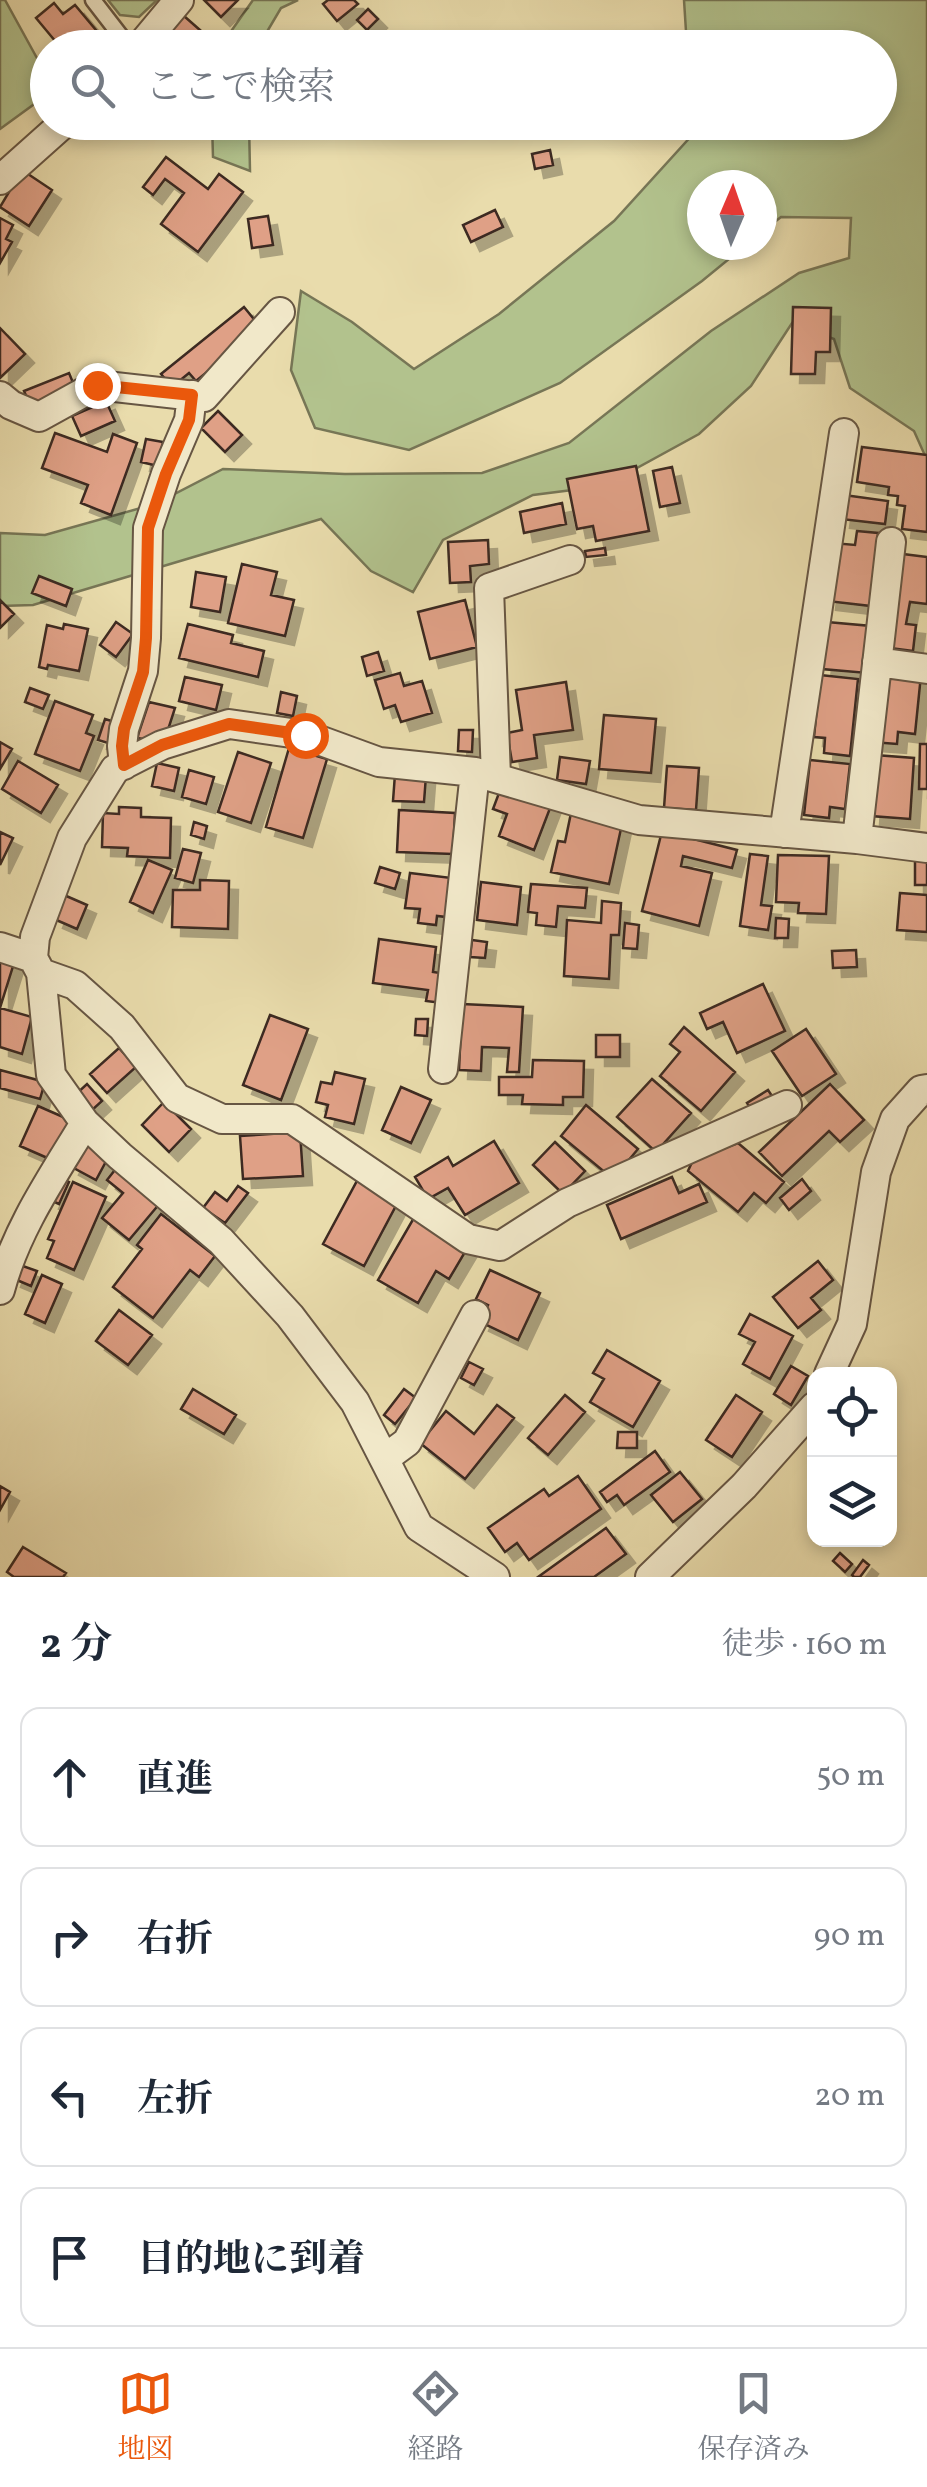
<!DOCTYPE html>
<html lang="ja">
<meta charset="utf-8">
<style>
:root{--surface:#fff;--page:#f2f2f3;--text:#1f2937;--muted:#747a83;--line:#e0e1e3;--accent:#ea580c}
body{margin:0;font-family:Vollkorn,"Noto Serif JP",serif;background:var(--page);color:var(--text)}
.controls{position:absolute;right:30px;bottom:30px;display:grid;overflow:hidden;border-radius:20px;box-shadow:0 5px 15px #0003}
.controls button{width:90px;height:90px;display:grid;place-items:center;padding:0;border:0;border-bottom:2px solid var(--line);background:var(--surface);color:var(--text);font:50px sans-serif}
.compass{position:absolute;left:687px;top:170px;width:90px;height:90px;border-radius:50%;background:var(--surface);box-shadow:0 5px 15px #0003;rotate:2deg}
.stop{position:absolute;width:30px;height:30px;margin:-22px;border:8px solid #ea580c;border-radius:50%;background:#fff}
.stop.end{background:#ea580c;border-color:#fff;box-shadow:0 2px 10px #0008}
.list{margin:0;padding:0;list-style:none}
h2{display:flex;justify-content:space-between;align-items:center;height:130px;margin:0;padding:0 40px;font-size:42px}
h2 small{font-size:32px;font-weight:400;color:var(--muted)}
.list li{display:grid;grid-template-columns:65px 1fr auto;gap:30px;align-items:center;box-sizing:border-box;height:140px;margin:0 20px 20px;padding:0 20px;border:2px solid var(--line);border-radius:20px}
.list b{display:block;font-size:38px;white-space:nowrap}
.list em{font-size:32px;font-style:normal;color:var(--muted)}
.icon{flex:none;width:55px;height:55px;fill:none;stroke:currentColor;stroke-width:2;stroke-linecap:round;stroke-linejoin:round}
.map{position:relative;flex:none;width:927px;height:1577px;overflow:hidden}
.search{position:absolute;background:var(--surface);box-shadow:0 5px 15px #0003;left:30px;right:30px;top:30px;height:110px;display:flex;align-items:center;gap:25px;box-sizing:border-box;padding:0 35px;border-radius:55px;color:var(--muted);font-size:38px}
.sheet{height:770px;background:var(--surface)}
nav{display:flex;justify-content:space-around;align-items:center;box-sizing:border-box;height:140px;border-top:2px solid var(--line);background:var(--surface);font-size:28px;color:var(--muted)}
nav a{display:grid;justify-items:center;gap:5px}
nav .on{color:var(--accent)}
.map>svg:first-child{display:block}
.green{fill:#b2c28d;stroke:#777656;stroke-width:2.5}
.building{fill:#dfa086;stroke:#3c2a20;stroke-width:2.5;filter:url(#shadow)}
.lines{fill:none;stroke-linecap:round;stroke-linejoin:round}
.lane-casing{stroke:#675643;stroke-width:19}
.street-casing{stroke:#675643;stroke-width:32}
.lane{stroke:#f1e8c9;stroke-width:14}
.street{stroke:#f1e8c9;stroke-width:28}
.route{stroke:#ea580c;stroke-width:12}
</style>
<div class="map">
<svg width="927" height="1577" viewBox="0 0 927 1577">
<defs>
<filter id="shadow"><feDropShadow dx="9" dy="9" stdDeviation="0" flood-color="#0004"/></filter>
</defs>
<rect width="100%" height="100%" fill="#e9dcac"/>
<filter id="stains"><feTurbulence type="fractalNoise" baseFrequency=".002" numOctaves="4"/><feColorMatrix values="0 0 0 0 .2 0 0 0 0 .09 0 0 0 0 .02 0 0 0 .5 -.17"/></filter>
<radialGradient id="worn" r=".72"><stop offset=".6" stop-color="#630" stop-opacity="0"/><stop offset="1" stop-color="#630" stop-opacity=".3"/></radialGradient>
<path class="green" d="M0 0H5L38 60 37 102 0 129Z
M108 0H157L139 17 120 15Z
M253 0H298L281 8 258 47H220Z
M684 0H927V460L914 431 850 388 834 339 792 323 751 386 699 434 604 486 533 495 443 540 413 592 371 571 321 519 33 605 0 606V533L45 535 155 504 223 469 345 474 482 473 569 443 711 331 799 273 849 258 851 218 781 217 762 232V185H702V245H746L702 281 560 383 409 450 315 428 291 370 301 291 352 322 414 369 499 314 614 221 694 133V123L880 122V48L687 47Z
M212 123H249L250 171 213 157Z"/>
<path class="building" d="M204 0H238L221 17Z
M328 0H354L358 4 337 21 323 4Z
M54 3 63 14 75 5 111 48H61L36 18Z
M368 9 378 19 367 30 357 20Z
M184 16 209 38 201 48H156Z
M550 150 553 165 535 169 532 154Z
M166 157 208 189 219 174 243 192 198 252 161 224 184 193 165 179 153 195 143 187Z
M22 170 52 190 29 226 0 207Z
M495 210 503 227 471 242 463 225Z
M268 216 273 245 252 248 248 219Z
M0 218 13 225 6 239 12 242 0 263Z
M244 307 261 328 196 381 189 373 172 387 161 374Z
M793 307 831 308 830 352H816L815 374H791Z
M0 328 25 354 0 378Z
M69 373 76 390 32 409 24 391Z
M106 401 115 421 81 436 72 416Z
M218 411 242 435 225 452 201 428Z
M55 433 107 452 113 434 137 443 111 515 81 503 88 485 42 468Z
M146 439 163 442 158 466 141 462Z
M862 447 927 455V532L902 529 905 506 897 505 898 496 888 495 889 487 857 482Z
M636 466 649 531 596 541 593 526 577 529 567 479Z
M672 467 680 503 660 507 653 471Z
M844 495 888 501 885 524 841 519Z
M562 503 566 524 524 533 520 512Z
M857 531 878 533 871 606 827 601 833 543 855 545Z
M488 540 489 564 470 566 471 582 450 583 448 542Z
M605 548 606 555 586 557 585 551Z
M903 554 927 557V604L910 602 906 624 916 625 913 651 890 648Z
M242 564 277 572 271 595 294 600 285 636 228 623Z
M196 572 226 577 220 612 191 607Z
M39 576 72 589 66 606 32 593Z
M0 600 14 614 0 628Z
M465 600 477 647 430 659 418 612Z
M116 622 133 634 116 657 100 645Z
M827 622 871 626 867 673 822 669Z
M64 624 88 629 79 671 48 665 47 669 39 667 47 625 63 629Z
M188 624 233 635 231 643 264 651 258 677 179 658Z
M378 652 384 671 367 676 362 657Z
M880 670 921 675 915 734 898 732 897 744 872 742Z
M400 673 404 686 422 681 432 713 401 722 395 705 384 709 375 680Z
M820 675 858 679 850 756 824 753 825 738 814 737Z
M185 677 222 685 216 710 179 701Z
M566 682 573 730 534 735 537 758 512 762 507 733 522 730 516 690Z
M30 688 49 695 43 709 25 702Z
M281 692 297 696 293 716 277 713Z
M55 701 93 715 86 733 94 736 80 771 35 754Z
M149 702 175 708 167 733 149 740 137 738Z
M604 715 656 719 651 773 599 769Z
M105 719 115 722 108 743 98 740Z
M459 730H473L472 752 458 751Z
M0 742 12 749 0 769Z
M920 744H927V789H919Z
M289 748 327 759 303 838 266 827Z
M238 752 271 763 251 823 218 812Z
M875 755 914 758 910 819 871 816Z
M560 757 590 761 586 784 557 780Z
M810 760 850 764 845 809 830 807 829 818 804 815Z
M18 761 58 785 41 813 2 789Z
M157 763 179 768 174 791 152 786Z
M667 766 699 768 696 810 664 808Z
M189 770 214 777 206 804 182 797Z
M395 774 426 776 424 802 393 801Z
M502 785 552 803 534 850 499 836 507 814 493 809Z
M119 807 141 808V817L171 818 170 858 127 856 128 848 102 847 103 813 119 814Z
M399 810 455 813 453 854 397 852Z
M571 813 622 824 609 884 551 872 558 841 565 842Z
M194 822 207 826 204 839 191 835Z
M662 831 737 850 732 868 683 856 681 866 712 873 699 926 642 911Z
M0 832 13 838 0 865Z
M183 849 201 853 193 883 175 878Z
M750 854 768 856 761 905 772 906 768 930 740 926Z
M778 855 829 856 826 914 798 913 799 903 776 902Z
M148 860 172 870 153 913 130 902Z
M915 860H927V885H915Z
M380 867 400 873 395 889 375 883Z
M410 873 460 879 455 918 437 916 436 925 418 923 420 909 405 908Z
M200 880 229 881 228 929 172 927 173 890H200Z
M481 882 521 887 517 925 477 920Z
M531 884 587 888 585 908 558 906 556 927 536 925 537 913 528 912Z
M900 893 927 895V932L897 930Z
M64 895 87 905 77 929 54 919Z
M602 901 621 903 619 935H611L609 979 564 976 567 920 601 923Z
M776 918 789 919 788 938H775Z
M625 923 639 925 637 949 623 948Z
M379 939 436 947 433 972 447 974 443 1003 426 1001 428 990 373 983Z
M472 940 487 942 485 958 470 957Z
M856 950 857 967 833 968 832 951Z
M0 959 14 963 0 1008 32 1017 22 1054 0 1047Z
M763 984 785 1031 737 1053 723 1022 707 1029 700 1013Z
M462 1004 523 1007 519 1072H507L509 1048 482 1047 481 1071 459 1070Z
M270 1015 308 1029 281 1100 243 1085Z
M416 1019H428L427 1036 415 1035Z
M684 1027 735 1072 701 1111 660 1076 680 1052 670 1044Z
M806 1029 836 1074 802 1096 772 1051Z
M596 1035H620V1057H596Z
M119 1048 136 1067 107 1093 90 1074Z
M533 1060 584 1061 583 1097H563V1105L522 1104 523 1095H499V1077H532Z
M0 1070 45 1082 40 1099 0 1088Z
M335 1072 365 1079 354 1124 325 1117 328 1105 316 1102 321 1082 332 1084Z
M652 1079 691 1113 656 1152 617 1117Z
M87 1084 102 1101 91 1111 75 1095Z
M830 1084 864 1120 840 1142 829 1131 782 1176 759 1152Z
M401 1087 431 1100 411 1143 382 1130Z
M768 1090 776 1102 755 1115 747 1103Z
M164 1102 191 1129 169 1152 142 1125Z
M586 1105 638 1149 613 1179 561 1136Z
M38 1106 70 1120 52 1160 20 1146Z
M300 1132 303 1176 243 1179 240 1136Z
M83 1140 110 1154 96 1180 70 1166Z
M494 1141 519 1183 465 1215 448 1188 428 1199 415 1177 448 1157 453 1166Z
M555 1142 585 1171 563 1194 533 1165Z
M738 1143 784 1182 766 1203 754 1193 738 1212 688 1171 693 1160Z
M118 1166 161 1202 129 1240 102 1218 123 1193 107 1180Z
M672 1177 679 1193 699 1184 707 1202 621 1239 607 1205Z
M61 1178 69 1182 59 1204 50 1200Z
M358 1179 399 1200 364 1266 323 1244Z
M802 1179 811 1191 789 1210 780 1198Z
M73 1182 106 1197 74 1270 47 1258 54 1241 48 1239Z
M238 1186 248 1193 225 1223 203 1208 215 1192 227 1201Z
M161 1214 215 1256 199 1277 190 1270 153 1318 113 1287 142 1249 137 1245Z
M415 1216 468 1247 449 1279 436 1271 418 1303 378 1280Z
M818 1261 833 1280 811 1298 821 1310 798 1328 773 1297Z
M17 1264 37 1271 31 1286 12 1278Z
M490 1270 540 1293 518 1340 480 1322 488 1305 476 1299Z
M42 1275 62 1284 45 1323 25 1314Z
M119 1310 152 1335 128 1365 96 1341Z
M750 1314 793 1336 770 1379 743 1364 755 1342 739 1334Z
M607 1350 660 1381 633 1427 590 1402 604 1379 593 1373Z
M469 1362 483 1369 474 1385 461 1378Z
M791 1366 808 1376 791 1405 774 1394Z
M193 1389 236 1415 224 1434 181 1409Z
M404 1389 416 1398 395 1424 384 1415Z
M565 1395 585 1412 548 1455 528 1438Z
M736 1395 762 1412 732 1457 706 1440Z
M497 1405 514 1418 465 1479 420 1443 446 1411 474 1434Z
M618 1432H637V1448H617Z
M655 1451 670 1472 624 1505 617 1495 607 1502 600 1492Z
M680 1472 702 1499 673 1522 651 1495Z
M578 1476 601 1509 529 1560 517 1543 505 1552 488 1528 544 1489 549 1496Z
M0 1486 10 1492 0 1510Z
M606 1528 626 1554 594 1577H538Z
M23 1547 66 1573 63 1577H14L7 1572Z
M840 1553 852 1564 845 1572 833 1561Z
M863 1560 869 1565 860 1577H854L852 1575Z"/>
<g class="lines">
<g class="lane-casing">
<path id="lane" d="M93 0 130 48"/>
</g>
<g class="street-casing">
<path id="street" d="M139 48 179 0
M0 180 65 122
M0 396 11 405 39 417 97 385 204 397 280 312
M877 662 927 669
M124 765 122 746 124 729 143 671 146 638 148 528 166 474 189 420 192 395
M496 777 489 588 570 560
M784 833 844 433
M857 839 927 848
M0 947 33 958
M41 973 75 985 122 1027 177 1098 222 1119H292L468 1239 500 1246 567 1203 787 1105
M443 1069 475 772
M0 1290C16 1229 53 1176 85 1123
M829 1374 852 1324 876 1172 895 1119 921 1090 927 1089
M384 1459 407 1442 475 1315
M495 1577 419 1527 355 1402 290 1316 221 1241 120 1156 85 1123 51 1075 41 973 33 958 35 937 72 838 115 769 162 745 229 724 305 735 379 762 475 772 639 820 857 839 891 542
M650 1577 744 1486 814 1407"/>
</g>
<use href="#lane" class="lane"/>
<use href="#street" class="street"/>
</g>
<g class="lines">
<path class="route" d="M97 385 192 395 189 420 166 474 148 528 146 638 143 672 124 729 122 746 124 765 162 745 229 724 305 735"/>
</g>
<rect width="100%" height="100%" filter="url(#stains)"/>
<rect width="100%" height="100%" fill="url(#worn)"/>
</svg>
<div class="controls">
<button><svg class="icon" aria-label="locate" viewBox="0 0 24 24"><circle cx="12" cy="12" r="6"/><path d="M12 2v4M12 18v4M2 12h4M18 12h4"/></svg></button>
<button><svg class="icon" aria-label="layers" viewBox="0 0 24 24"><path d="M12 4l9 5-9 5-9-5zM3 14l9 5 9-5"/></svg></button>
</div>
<svg class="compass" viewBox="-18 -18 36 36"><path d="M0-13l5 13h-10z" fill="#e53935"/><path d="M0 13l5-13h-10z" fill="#747a83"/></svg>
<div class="stop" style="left:305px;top:735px"></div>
<div class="stop end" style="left:97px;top:385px"></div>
<div class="search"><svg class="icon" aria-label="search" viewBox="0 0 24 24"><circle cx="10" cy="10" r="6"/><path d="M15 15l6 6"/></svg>ここで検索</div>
</div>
<section class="sheet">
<h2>2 分<small>徒歩 · 160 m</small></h2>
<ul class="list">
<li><svg class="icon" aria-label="ahead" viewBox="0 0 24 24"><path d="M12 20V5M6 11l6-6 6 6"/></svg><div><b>直進</b></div><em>50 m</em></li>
<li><svg class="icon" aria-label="right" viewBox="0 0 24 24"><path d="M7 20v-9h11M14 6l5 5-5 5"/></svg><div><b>右折</b></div><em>90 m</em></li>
<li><svg class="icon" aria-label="left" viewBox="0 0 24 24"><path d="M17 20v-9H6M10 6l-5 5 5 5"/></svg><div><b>左折</b></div><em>20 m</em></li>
<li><svg class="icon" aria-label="arrive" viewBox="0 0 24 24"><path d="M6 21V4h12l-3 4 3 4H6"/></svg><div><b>目的地に到着</b></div></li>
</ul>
</section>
<nav>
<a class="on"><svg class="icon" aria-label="map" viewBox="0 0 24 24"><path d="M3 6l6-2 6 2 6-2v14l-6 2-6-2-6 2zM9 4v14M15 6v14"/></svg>地図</a>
<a><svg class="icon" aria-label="directions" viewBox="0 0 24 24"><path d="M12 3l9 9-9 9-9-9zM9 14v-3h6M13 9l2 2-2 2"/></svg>経路</a>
<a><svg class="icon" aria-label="saved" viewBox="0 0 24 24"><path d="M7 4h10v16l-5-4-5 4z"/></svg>保存済み</a>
</nav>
